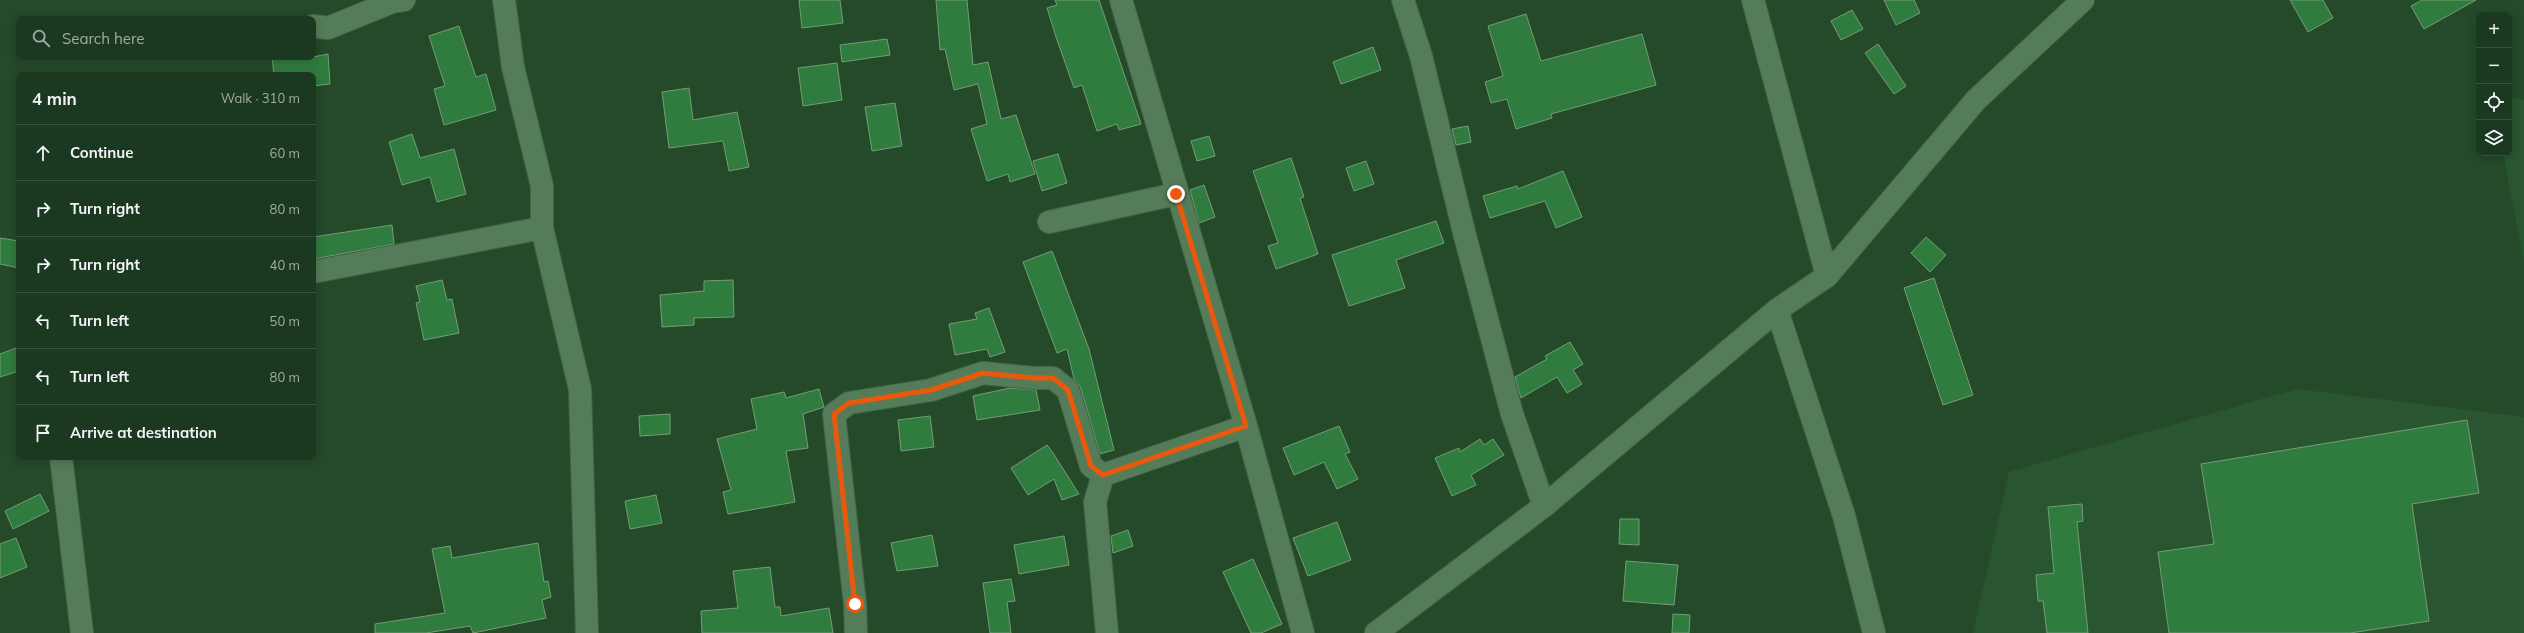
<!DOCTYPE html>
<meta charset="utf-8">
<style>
:root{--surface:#1b3820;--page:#28432d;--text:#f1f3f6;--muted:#a0aca5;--line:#39523e}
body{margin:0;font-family:Mulish,sans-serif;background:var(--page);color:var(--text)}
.controls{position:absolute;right:12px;top:12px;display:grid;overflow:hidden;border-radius:8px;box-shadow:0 2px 10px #0003}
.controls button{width:36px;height:36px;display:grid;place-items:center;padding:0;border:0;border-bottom:1px solid var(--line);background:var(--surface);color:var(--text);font:20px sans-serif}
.stop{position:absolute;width:12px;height:12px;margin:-9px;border:3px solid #ea580c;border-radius:50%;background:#fff}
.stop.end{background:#ea580c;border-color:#fff;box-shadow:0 1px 4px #0008}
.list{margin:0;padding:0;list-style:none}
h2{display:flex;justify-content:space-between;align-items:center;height:52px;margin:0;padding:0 16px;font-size:17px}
h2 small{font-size:13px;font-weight:400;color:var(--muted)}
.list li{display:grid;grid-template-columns:26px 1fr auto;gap:12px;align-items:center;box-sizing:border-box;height:56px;padding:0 16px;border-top:1px solid var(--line)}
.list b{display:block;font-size:15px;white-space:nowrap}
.list em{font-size:13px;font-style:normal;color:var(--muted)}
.icon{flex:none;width:22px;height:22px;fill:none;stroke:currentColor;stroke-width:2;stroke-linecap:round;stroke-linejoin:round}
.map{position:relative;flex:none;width:2524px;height:633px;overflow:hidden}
.search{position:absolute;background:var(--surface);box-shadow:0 2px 10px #0003;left:16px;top:16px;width:300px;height:44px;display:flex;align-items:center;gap:10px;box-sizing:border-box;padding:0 14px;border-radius:8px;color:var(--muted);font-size:15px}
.panel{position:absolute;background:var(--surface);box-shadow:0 2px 10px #0003;left:16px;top:72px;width:300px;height:388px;border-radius:8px}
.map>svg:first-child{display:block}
.built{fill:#295630}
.building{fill:#307b3e;stroke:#749d78}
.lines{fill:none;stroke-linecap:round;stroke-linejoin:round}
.minor-casing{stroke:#43674a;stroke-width:24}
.tertiary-casing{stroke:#43674a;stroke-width:24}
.minor{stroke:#547c58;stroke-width:22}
.tertiary{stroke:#547c58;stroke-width:22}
.route{stroke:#ea580c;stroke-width:5}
</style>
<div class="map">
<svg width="2524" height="633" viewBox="0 0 2524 633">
<rect width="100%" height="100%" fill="#244a2a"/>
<path class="built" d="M2509 97 2524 100V262L2503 153H2509Z
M2297 389 2524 417V633H1973L2009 472Z"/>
<path class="building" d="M799 0H840L843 23 802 28Z
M936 0H967L973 65 988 62 1001 119 1016 115 1035 174 1010 182 1008 174 987 181 971 129 987 124 978 84 954 90 945 49 940 50Z
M1055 0H1099L1141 124 1119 130 1117 124 1097 131 1082 85 1074 88 1056 37 1047 8 1057 5Z
M1884 0H1914L1920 13 1896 25Z
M2290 0H2323L2333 18 2308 32Z
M2422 0H2476L2424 29 2411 6Z
M1852 10 1863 29 1841 40 1831 21Z
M1526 14 1541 61 1642 34 1656 85 1551 114 1552 118 1516 129 1507 99 1491 103 1485 82 1503 76 1488 26Z
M459 26 476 77 486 74 496 110 444 125 434 89 445 86 429 36Z
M887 39 890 55 842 62 840 45Z
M1878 44 1906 86 1894 94 1865 53Z
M1373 47 1381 70 1341 84 1333 62Z
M328 54 330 84 313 86V75H274L272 57H313Z
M837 63 842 100 803 106 798 68Z
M689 88 693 120 737 112 749 167 729 171 723 141 669 148 662 92Z
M895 103 902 146 872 151 865 107Z
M1468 126 1471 142 1456 145 1452 129Z
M412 134 420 158 454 149 466 194 437 202 430 177 402 185 389 142Z
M1209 136 1215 156 1197 161 1191 141Z
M1058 154 1067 183 1042 191 1033 161Z
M1291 158 1304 197 1300 198 1318 254 1276 269 1268 246 1278 243 1253 171Z
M1366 161 1374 184 1354 191 1346 168Z
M1563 171 1582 217 1556 228 1545 201 1490 218 1483 196 1517 186 1518 189Z
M1204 185 1215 217 1199 223 1190 190Z
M1436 221 1444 243 1396 260 1405 288 1349 306 1332 255Z
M392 225 394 244 314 259 313 237Z
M1926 237 1946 255 1930 272 1911 253Z
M0 238 19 241V268L0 264Z
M1052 251 1089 349 1114 450 1100 454 1080 386 1074 379 1067 349 1057 353 1023 262Z
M1934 278 1973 395 1943 405 1904 288Z
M442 280 447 300 452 299 459 333 424 340 416 303 420 302 416 286Z
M733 280 734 317 694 318V325L662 327 660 295 704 291V281Z
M989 308 1005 352 990 357 987 349 955 355 949 324 977 319 975 313Z
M1570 342 1583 364 1573 370 1582 384 1567 393 1557 377 1521 398 1515 377 1547 359 1545 356Z
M19 347V371L0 377V354Z
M1010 388 1036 390 1040 410 977 420 973 396Z
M819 389 824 407 803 414 808 448 786 451 795 502 728 514 723 492 731 490 717 439 757 429 751 399 784 392 786 398Z
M670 414V434L640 436 639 416Z
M930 416 934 447 901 451 898 420Z
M2467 420 2479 493 2412 504 2429 621 2350 633H2169L2158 552 2214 544 2201 464Z
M1339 426 1350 452 1345 454 1358 479 1337 489 1324 462 1294 475 1283 448Z
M1480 439 1484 445 1493 439 1504 455 1471 475 1476 485 1452 496 1435 458 1459 448 1460 452Z
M1047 445 1053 453 1079 494 1062 500 1054 479 1028 495 1011 468Z
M40 494 49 511 13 529 5 511Z
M656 495 662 523 630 529 625 501Z
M2082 504 2083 521 2077 522 2088 633H2047L2043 601H2038L2036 575 2054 573 2048 507Z
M1620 519H1639V545L1619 544Z
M1337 522 1351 560 1308 576 1293 538Z
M1128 530 1133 546 1113 553 1111 536Z
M932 535 938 566 897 571 891 543Z
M1064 536 1069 565 1019 574 1014 545Z
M16 538 27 567 0 578V544Z
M538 543 544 582 548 581 551 597 542 600 546 618 473 633 470 626 426 633H375V624L445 613 432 549 450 546 452 558Z
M1253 559 1282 624 1261 633H1251L1223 572Z
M1626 561 1678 565 1674 605 1623 601Z
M770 567 775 607H780L781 616 829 608 833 633H702L701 611 738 608 733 571Z
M1011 579 1015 601 1007 602 1011 633H990L983 583Z
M1673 614 1690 615 1689 633H1672Z"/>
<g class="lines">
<g class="minor-casing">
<path id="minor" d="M1121 0 1246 426 1303 633
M1403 0 1421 56 1464 232 1512 414 1544 506 1777 310 1827 276 1976 100 2083 0
M1753 0 1827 276
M313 26 328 28 392 2 404 0
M1049 222 1176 194
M542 228 580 389 587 633
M313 272 542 228V186L513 67 504 0
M1777 310 1844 516 1874 633
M61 457 82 633
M1103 475 1095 502 1107 633
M856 633 855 604 834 414 849 403 931 390 983 373 1034 378H1053L1068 390 1091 466 1103 475 1246 426"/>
</g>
<g class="tertiary-casing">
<path id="tertiary" d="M1376 633 1544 506"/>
</g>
<use href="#minor" class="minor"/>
<use href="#tertiary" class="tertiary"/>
</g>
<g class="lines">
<path class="route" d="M855 604 834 414 849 403 931 390 983 373 1034 378H1053L1068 390 1091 466 1103 475 1246 426 1176 194"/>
</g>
</svg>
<div class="controls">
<button>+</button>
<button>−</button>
<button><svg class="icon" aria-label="locate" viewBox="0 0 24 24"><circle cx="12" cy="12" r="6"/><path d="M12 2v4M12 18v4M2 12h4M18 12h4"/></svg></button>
<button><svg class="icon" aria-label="layers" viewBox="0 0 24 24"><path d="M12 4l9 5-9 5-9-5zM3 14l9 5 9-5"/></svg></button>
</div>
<div class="stop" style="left:855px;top:604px"></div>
<div class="stop end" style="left:1176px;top:194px"></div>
<div class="search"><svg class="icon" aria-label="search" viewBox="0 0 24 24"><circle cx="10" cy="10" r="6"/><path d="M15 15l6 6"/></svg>Search here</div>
<section class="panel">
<h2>4 min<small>Walk · 310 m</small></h2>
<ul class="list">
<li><svg class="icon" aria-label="ahead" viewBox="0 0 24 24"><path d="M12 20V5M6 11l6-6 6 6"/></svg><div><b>Continue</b></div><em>60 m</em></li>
<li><svg class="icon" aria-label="right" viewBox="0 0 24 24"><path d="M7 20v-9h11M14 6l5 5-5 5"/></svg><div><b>Turn right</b></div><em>80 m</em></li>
<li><svg class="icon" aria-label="right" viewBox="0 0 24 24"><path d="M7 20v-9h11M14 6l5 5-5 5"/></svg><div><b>Turn right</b></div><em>40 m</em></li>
<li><svg class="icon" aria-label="left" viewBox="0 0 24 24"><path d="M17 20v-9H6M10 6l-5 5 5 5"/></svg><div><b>Turn left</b></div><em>50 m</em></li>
<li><svg class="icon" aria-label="left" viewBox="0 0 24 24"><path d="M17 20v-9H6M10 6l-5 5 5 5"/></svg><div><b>Turn left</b></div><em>80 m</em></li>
<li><svg class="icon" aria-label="arrive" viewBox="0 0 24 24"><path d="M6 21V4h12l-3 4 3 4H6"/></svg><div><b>Arrive at destination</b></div></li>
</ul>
</section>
</div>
